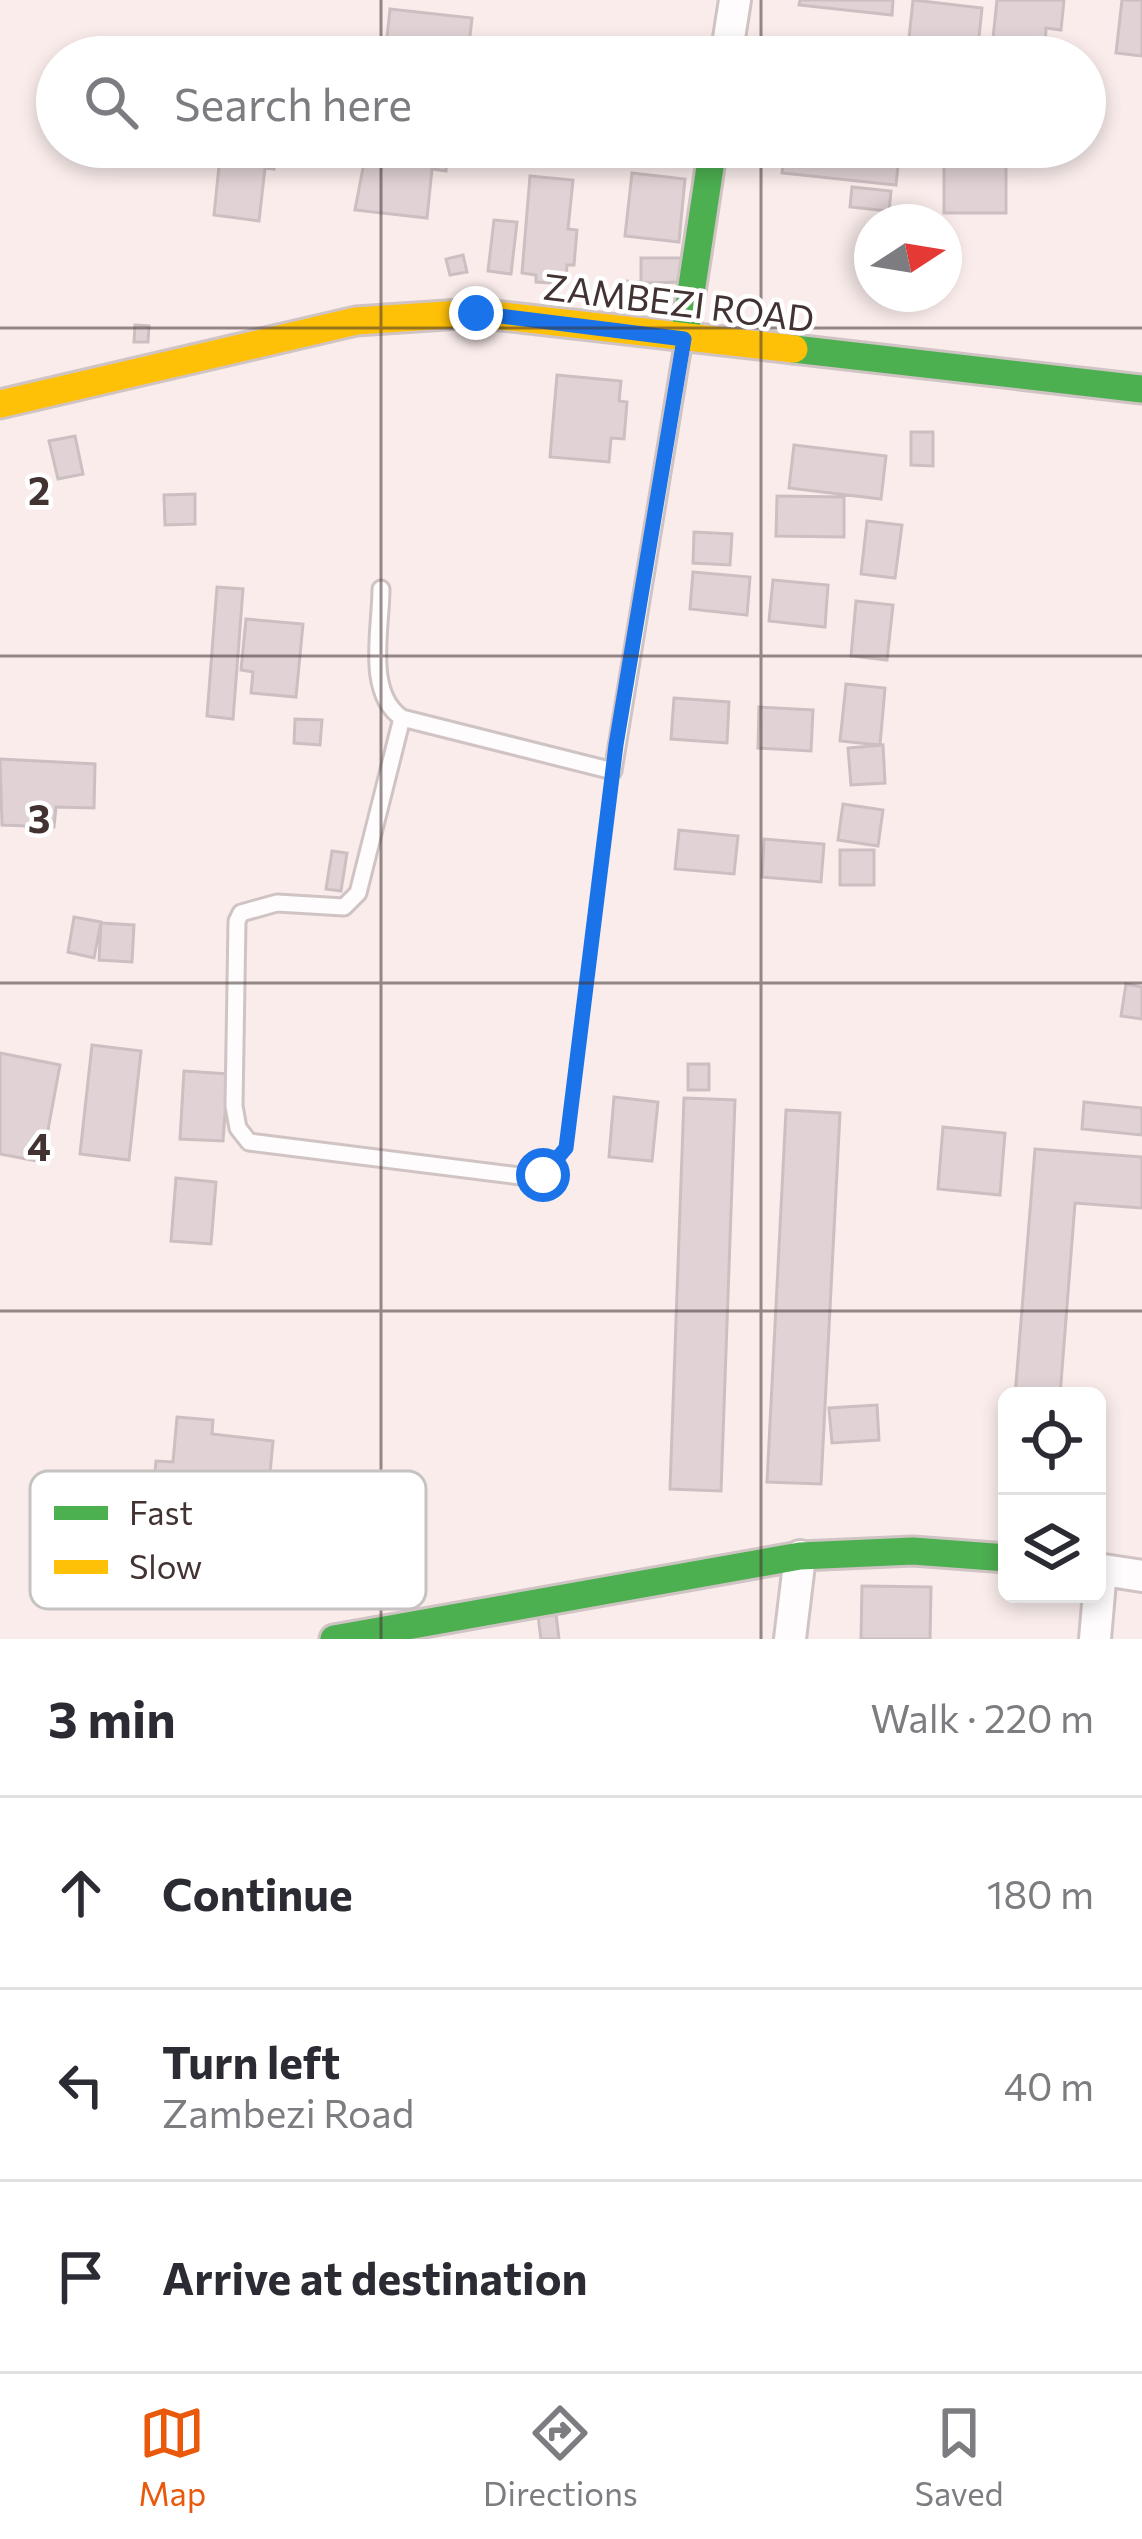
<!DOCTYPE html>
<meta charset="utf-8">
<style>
:root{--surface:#fff;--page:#f2f2f3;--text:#2b2b33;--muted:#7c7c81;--line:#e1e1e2;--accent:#ea580c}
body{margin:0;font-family:Commissioner,sans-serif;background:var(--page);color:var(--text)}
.controls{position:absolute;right:36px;bottom:36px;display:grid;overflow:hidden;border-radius:18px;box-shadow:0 6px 18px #0003}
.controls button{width:108px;height:108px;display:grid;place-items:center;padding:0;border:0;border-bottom:3px solid var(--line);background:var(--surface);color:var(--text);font:60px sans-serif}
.compass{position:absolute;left:854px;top:204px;width:108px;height:108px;border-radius:50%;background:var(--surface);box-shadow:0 6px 18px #0003;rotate:78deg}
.stop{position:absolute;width:36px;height:36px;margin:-27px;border:9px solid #1a73e8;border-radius:50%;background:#fff}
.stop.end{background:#1a73e8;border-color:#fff;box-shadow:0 3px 12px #0008}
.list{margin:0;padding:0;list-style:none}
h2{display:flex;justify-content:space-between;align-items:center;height:156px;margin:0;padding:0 48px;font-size:51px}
h2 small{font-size:39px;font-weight:400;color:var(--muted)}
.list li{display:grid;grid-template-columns:78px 1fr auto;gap:36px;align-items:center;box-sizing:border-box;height:192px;padding:0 48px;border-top:3px solid var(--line)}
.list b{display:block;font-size:45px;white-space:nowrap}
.list p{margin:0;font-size:39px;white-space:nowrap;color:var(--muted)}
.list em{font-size:39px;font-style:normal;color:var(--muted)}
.icon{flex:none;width:66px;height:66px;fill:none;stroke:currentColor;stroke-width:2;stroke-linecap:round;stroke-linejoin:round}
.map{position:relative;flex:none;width:1142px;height:1639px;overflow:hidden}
.search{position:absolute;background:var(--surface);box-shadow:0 6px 18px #0003;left:36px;right:36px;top:36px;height:132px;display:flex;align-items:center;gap:30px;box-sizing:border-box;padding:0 42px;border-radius:66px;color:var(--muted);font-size:45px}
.sheet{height:732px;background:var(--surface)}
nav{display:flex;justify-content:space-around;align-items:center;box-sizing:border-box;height:168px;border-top:3px solid var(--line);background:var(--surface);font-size:33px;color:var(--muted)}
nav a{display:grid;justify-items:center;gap:6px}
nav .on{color:var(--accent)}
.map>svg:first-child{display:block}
.building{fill:#e1d3d5;stroke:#ccbfc1;stroke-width:3}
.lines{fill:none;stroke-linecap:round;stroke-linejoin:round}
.lane-casing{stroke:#d0c3c3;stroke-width:21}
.street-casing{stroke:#d0c3c3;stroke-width:36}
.fast-casing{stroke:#d0c3c3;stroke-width:33}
.slow-casing{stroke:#d0c3c3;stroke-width:33}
.path{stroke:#dfdada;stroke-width:6;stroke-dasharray:9 6;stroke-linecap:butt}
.lane{stroke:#fefcfc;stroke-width:15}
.street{stroke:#fefcfc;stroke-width:30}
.fast{stroke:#4caf50;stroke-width:27}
.slow{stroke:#ffc107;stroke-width:27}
.route{stroke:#1a73e8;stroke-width:15}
.grid{fill:none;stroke:#423332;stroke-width:3;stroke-opacity:0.55}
.labels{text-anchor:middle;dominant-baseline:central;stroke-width:9;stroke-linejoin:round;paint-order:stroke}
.street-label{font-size:36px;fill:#423332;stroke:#fff}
.key{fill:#fff;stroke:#c6c2c2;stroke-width:3}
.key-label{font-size:33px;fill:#423332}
.grid-label{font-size:39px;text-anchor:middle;font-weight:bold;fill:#423332;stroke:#fff;stroke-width:9;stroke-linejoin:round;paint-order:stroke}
</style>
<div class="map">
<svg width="1142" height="1639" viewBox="0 0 1142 1639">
<rect width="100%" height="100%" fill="#f9eceb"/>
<path class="building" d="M800 0H893L892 15 799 5Z
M913 0 982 8 977 57H907Z
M997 0H1064L1061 30 1046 28 1045 48 1059 49 1058 57H991Z
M1122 0H1142V56L1116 53Z
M390 9 472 18 468 54 385 57Z
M603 39 650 40V57H603Z
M221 147H277L274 169 265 168 259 221 214 215Z
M367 147H448L446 171 432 169 427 218 355 210Z
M498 147H530L529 161 497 157Z
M785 147H900L896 185 782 173Z
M944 166H1006V213H944Z
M632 173 685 179 679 242 625 236Z
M530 176 573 180 568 229 577 230 574 265H567L566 278 551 277V283L536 282V275L522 273Z
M852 187 891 191 889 211 850 207Z
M494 220 517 222 511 274 488 271Z
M463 255 467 272 450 275 446 259Z
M641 258H688V282L641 283Z
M625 281 661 284 659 304 623 300Z
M135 325 149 326 148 342H134Z
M557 375 621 381 619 401 627 402 624 439 611 438 609 462 550 457Z
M911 432H933V466L911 465Z
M75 436 83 474 58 479 49 441Z
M794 445 886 456 881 499 789 488Z
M195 494V524L165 525 164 495Z
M777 496 844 497V537L776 536Z
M867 521 902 525 895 578 861 574Z
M694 532 732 534 730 565 693 563Z
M693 572 750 577 747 615 690 609Z
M773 580 828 585 825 627 769 621Z
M217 587 243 589 233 719 207 716Z
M856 601 893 605 887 660 851 656Z
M246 619 303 624 296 697 251 693 253 672 241 670Z
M846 684 885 688 880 745 840 741Z
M674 698 729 702 727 743 671 739Z
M759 707 813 710 811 751 758 748Z
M295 719 322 720 320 745 294 743Z
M883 745 885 783 851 785 848 748Z
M0 759 95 764 94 808 56 807 54 827 2 825Z
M843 804 883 810 878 846 838 840Z
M679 830 738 836 734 874 675 869Z
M764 839 824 844 821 882 762 877Z
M840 850H874V885H840Z
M332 851 347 853 341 891 326 889Z
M74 917 101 922 94 958 68 952Z
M101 923 134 925 132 962 99 960Z
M1126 984 1142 987V1019L1121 1016Z
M92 1045 141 1051 129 1160 80 1154Z
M0 1053 60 1065 42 1162 0 1154Z
M688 1064H709V1090H688Z
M184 1071 228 1074 223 1141 180 1139Z
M614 1097 658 1102 652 1161 609 1157Z
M684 1098 735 1100 721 1491 670 1489Z
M1084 1102 1142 1108V1135L1082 1129Z
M786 1110 840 1113 821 1484 767 1482Z
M943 1127 1005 1133 1000 1195 938 1189Z
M1035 1149 1142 1157V1208L1075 1203 1060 1396H1015Z
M176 1178 216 1182 211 1244 171 1241Z
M877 1405 879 1440 832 1443 829 1408Z
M177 1417 213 1420 212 1434 273 1441 267 1506 153 1494 156 1461 173 1462Z
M862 1586 931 1587 930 1639H861Z
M556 1614 559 1639H541L538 1616Z"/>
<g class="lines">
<g class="lane-casing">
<path id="lane" d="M381 589C381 629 365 693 402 718L613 771 684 339
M402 718 358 893 344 907 277 903 241 913 237 921 234 1106 238 1128 249 1142 520 1176 543 1175"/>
</g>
<g class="street-casing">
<path id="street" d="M726 57 735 0
M1097 1569 1142 1576
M790 1639 800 1556
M1095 1639 1101 1570"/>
</g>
<g class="fast-casing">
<path id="fast" d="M684 339 713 147
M794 349 1142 389
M334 1639 800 1556 913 1551 1007 1558"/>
</g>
<g class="slow-casing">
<path id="slow" d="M0 404 356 321 476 313 794 349"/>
</g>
<path class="path" d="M557 1159 566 1149 610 794"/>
<use href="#lane" class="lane"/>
<use href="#street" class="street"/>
<use href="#fast" class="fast"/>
<use href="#slow" class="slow"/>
</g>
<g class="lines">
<path class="route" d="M476 313 684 339 616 745 566 1148 543 1175"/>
</g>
<path class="grid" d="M381 0V57M761 0V57M381 147V1639M761 147V1639M0 328H1142M0 656H1142M0 983H1142M0 1311H1142"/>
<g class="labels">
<g class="street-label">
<text transform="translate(679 301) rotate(7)">ZAMBEZI ROAD</text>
</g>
</g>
<rect x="30" y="1471" width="396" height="138" rx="18" class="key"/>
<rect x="54" y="1506" width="54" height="14" fill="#4caf50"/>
<rect x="54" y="1560" width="54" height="14" fill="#ffc107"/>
<g class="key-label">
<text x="129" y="1525">Fast</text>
<text x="129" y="1579">Slow</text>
</g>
<g class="grid-label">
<text x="39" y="505">2</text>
<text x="39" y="833">3</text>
<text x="39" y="1161">4</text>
</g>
</svg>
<div class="controls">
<button><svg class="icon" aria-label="locate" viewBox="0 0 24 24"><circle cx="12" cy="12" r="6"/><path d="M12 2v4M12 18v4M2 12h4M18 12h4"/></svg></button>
<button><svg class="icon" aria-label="layers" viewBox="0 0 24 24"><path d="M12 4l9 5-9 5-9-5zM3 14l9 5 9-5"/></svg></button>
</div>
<svg class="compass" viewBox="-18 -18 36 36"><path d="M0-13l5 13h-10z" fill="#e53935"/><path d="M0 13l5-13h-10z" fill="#7c7c81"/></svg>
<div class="stop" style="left:543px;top:1175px"></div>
<div class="stop end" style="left:476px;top:313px"></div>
<div class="search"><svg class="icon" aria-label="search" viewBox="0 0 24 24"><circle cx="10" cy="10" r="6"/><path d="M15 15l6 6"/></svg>Search here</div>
</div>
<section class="sheet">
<h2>3 min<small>Walk · 220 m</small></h2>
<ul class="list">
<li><svg class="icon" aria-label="ahead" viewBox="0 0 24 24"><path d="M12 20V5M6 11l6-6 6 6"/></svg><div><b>Continue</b></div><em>180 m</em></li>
<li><svg class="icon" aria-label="left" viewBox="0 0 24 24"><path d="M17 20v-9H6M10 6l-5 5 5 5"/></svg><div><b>Turn left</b><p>Zambezi Road</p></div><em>40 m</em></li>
<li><svg class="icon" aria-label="arrive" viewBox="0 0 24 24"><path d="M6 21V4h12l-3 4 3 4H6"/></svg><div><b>Arrive at destination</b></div></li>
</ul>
</section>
<nav>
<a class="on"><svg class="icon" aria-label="map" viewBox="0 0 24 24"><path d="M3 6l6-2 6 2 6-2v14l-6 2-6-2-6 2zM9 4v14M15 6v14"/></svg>Map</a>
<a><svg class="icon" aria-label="directions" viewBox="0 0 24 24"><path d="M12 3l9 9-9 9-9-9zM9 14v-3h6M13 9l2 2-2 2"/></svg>Directions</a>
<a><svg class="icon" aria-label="saved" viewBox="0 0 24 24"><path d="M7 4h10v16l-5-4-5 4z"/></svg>Saved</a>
</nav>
